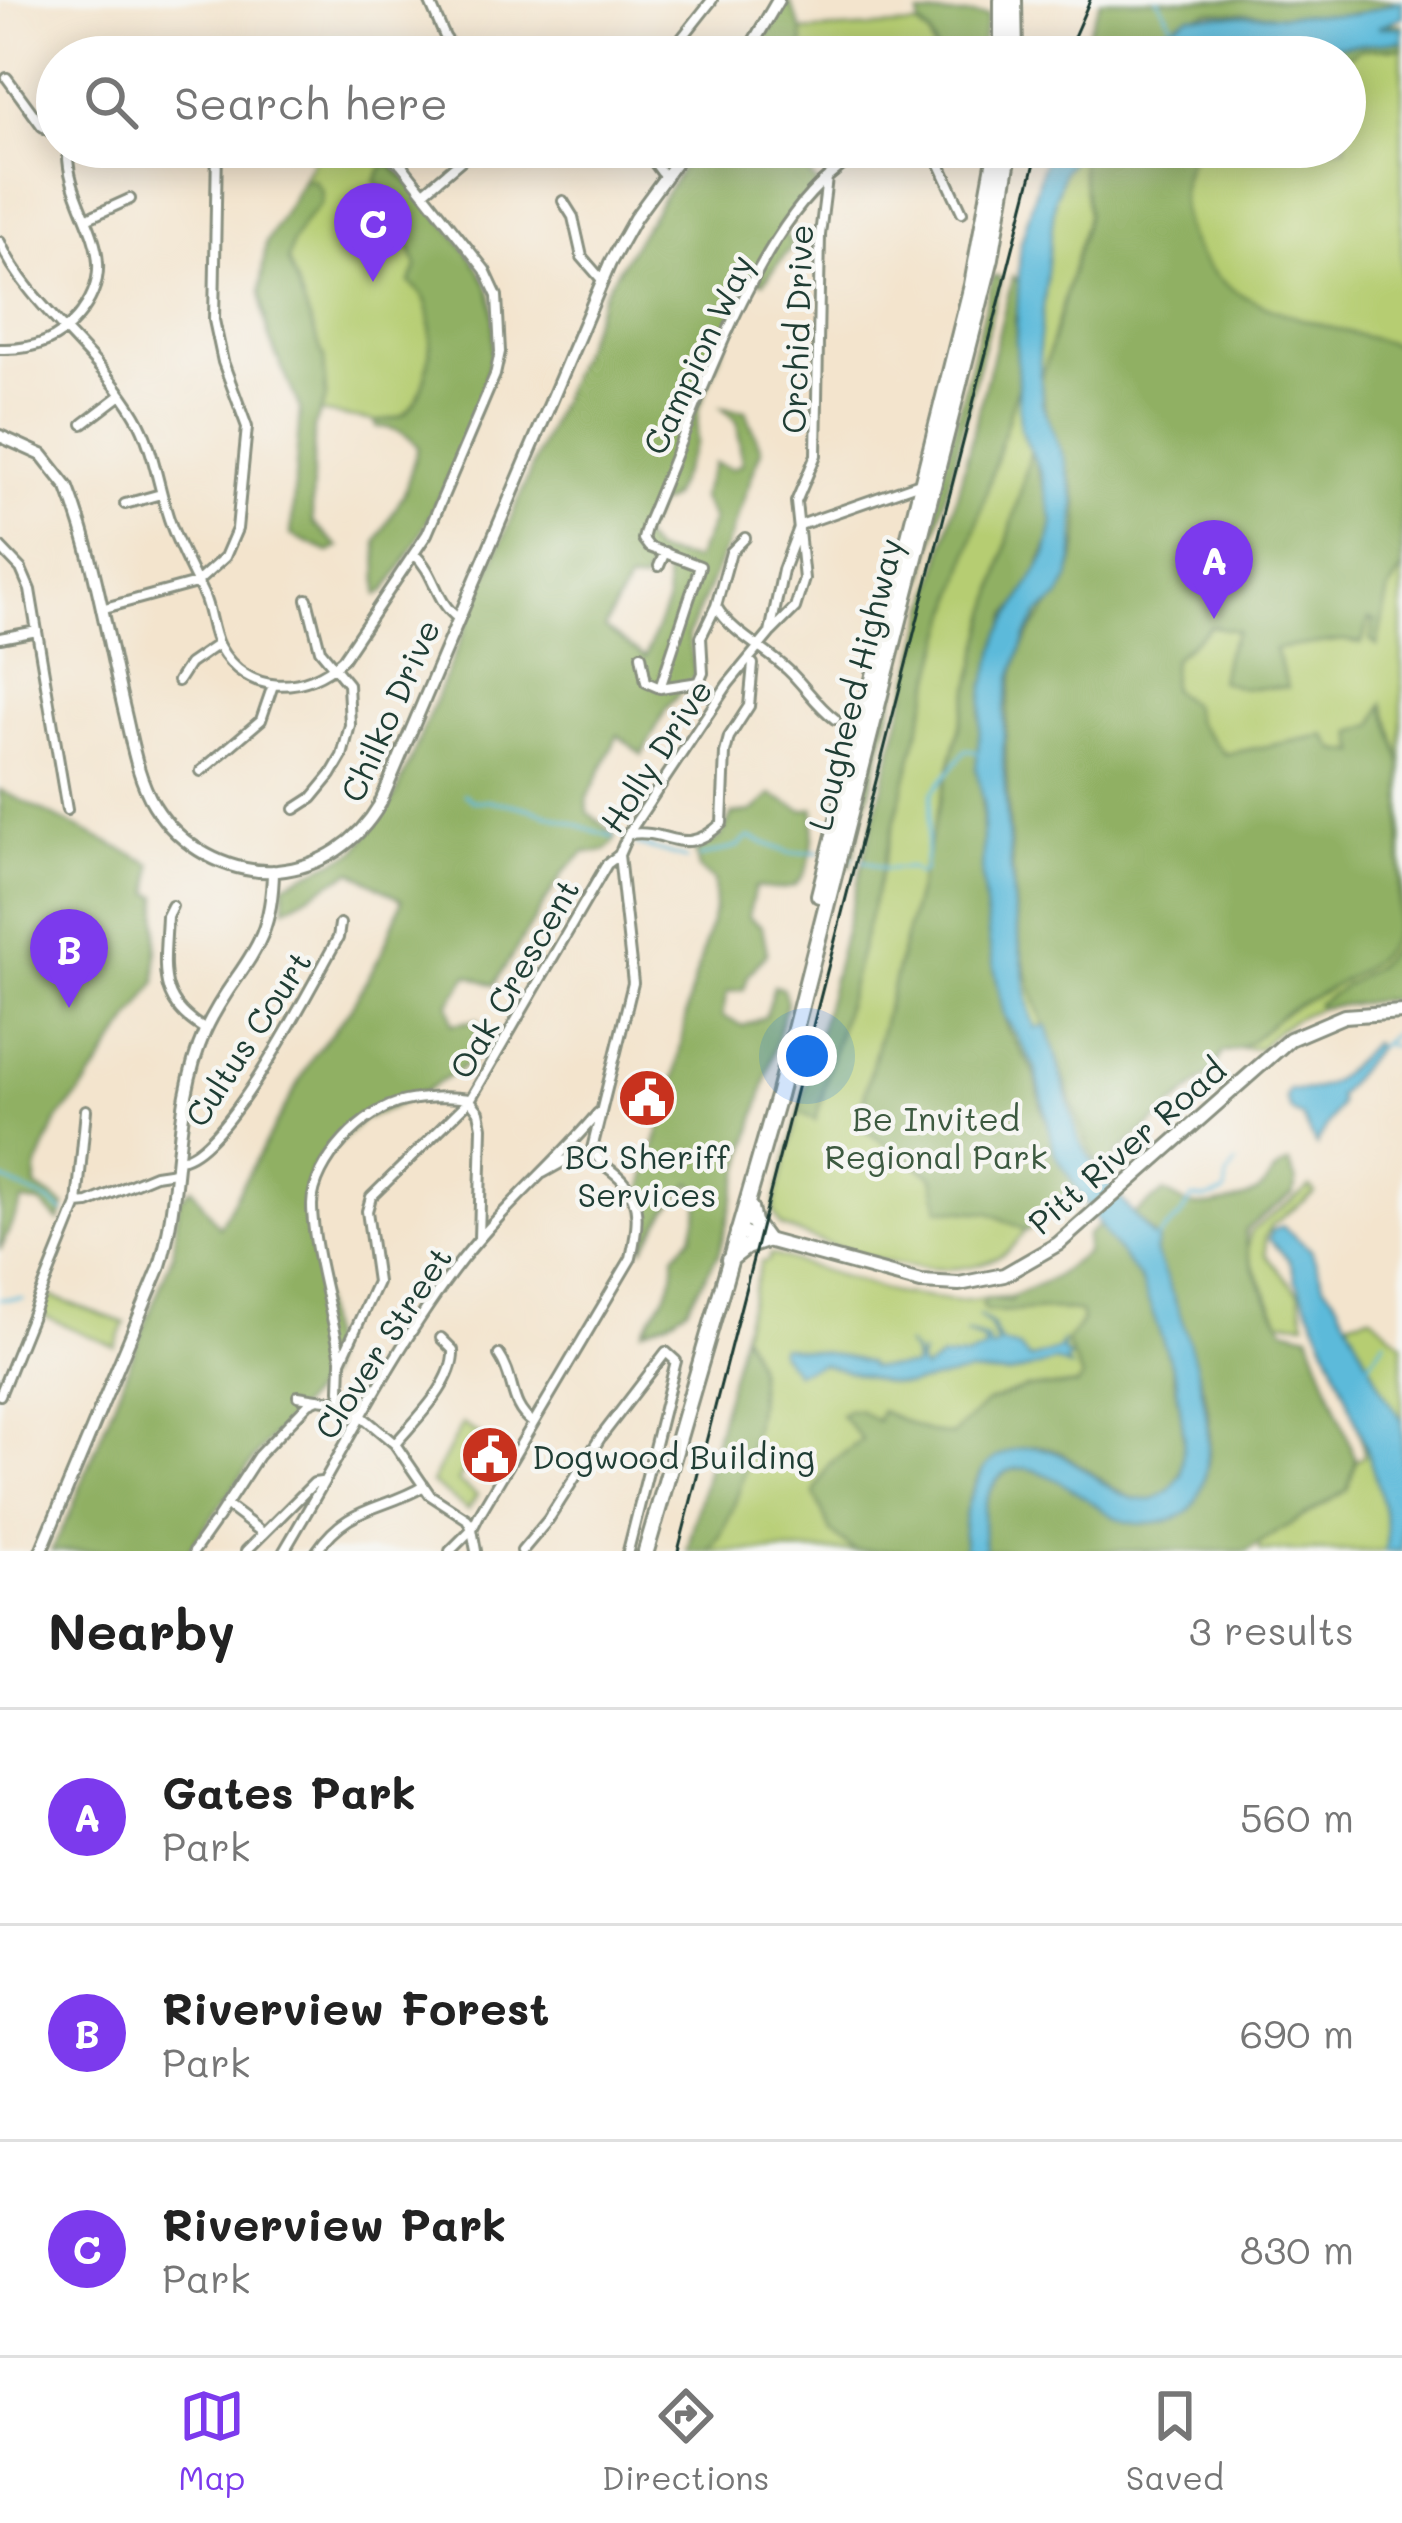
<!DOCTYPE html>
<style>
:root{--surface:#fff;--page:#f6f6f6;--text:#222;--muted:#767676;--line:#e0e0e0;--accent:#7c3aed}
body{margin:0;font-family:Mali,sans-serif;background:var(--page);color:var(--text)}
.you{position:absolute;left:807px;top:1056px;width:42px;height:42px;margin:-30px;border:9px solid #fff;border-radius:50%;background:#1a73e8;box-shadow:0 0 0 18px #1a73e833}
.badge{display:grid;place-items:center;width:78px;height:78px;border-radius:50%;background:var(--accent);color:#fff;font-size:39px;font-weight:700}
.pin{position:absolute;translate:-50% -99px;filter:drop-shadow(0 3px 6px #0008)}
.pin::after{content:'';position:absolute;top:63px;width:42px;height:36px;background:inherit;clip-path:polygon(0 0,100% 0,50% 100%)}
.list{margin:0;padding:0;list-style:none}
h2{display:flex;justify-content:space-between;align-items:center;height:156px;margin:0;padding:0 48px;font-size:51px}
h2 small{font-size:39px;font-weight:400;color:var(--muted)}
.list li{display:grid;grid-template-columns:78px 1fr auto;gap:36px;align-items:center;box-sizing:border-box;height:216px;padding:0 48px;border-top:3px solid var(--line)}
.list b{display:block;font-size:45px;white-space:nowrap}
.list p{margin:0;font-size:39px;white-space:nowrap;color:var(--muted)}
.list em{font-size:39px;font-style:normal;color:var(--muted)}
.icon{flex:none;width:66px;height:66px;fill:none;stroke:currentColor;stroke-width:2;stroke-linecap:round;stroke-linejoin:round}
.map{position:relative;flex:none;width:1402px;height:1551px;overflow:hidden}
.search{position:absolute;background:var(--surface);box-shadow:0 6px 30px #0003;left:36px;right:36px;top:36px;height:132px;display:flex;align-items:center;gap:30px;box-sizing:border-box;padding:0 42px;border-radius:66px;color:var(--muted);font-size:45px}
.sheet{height:804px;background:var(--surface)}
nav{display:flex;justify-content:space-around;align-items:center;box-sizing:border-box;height:168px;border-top:3px solid var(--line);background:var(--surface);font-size:33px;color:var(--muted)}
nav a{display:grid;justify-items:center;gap:6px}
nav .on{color:var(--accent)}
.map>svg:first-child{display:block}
.green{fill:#b6cd72;stroke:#6a8553;stroke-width:3;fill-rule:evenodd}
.forest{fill:#90b064;stroke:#58764c;stroke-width:3;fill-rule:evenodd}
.water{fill:#5cbada;stroke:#3e7c87;stroke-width:3}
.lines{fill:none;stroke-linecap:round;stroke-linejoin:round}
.stream{stroke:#5cbada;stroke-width:3}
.minor-casing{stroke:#899080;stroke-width:14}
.tertiary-casing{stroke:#899080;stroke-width:16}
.secondary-casing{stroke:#899080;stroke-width:18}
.primary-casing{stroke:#899080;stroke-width:20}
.minor{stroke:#fff;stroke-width:8}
.tertiary{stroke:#fff;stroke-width:10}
.secondary{stroke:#fff;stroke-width:12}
.primary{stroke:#fff;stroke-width:14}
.rail{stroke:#1f3d34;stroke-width:3}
.labels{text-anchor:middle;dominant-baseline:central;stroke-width:9;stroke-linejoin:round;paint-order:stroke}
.street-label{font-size:33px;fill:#1f3d34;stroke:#f6f6f2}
.park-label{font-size:33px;fill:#3d5a40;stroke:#f6f6f2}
.poi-label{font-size:33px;fill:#1f3d34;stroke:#f6f6f2}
</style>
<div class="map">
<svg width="1402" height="1551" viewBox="0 0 1402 1551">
<rect width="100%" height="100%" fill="#f6f6f2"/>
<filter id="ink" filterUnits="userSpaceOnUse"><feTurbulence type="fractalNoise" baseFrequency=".00833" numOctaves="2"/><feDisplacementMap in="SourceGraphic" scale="24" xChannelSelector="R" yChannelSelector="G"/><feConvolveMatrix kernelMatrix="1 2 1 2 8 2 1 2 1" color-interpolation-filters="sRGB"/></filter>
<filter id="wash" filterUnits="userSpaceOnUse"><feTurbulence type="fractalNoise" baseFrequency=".004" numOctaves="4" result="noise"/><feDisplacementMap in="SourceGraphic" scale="48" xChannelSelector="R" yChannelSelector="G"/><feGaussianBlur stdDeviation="2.7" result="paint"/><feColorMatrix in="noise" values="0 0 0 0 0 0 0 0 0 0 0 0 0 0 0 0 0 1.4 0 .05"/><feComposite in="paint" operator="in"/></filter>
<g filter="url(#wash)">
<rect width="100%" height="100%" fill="#f3e4cd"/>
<path class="green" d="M1402 24V998C1349 1001 1295 1003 1260 1048L1221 1049 1072 1192C1057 1201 1039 1212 1028 1226 1024 1232 1016 1245 1006 1252 947 1292 841 1251 781 1226L774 1213 775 1202 799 1112 809 1116 1040 213 1069 159 1081 147 1083 152 1088 147H1345V57H1189C1239 18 1340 27 1402 24ZM1072 273 1207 466 1045 467 1060 456 1041 381ZM1047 505 1049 560 983 744C967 670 1020 574 1047 505Z
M917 25 930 37 935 57H804L802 31Z
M328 147C346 147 368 147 383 157 409 174 484 265 491 296 498 328 491 357 485 388L416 428 300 409C293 385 278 364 270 340 243 260 282 223 316 155Z
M1310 1187 1315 1193 1272 1225 1265 1237 1266 1255 1299 1293 1305 1322 1280 1321 1247 1252 1251 1231Z
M1131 1229 1157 1359 990 1551H699L750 1349 742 1333 761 1262 768 1261 771 1254 894 1293 956 1301 1030 1295 1062 1311 1083 1309 1129 1276Z
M49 1296 125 1323 115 1347 42 1315Z
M1371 1315 1402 1343V1420L1387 1399 1347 1321Z
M1348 1386C1367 1420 1402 1521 1384 1551H1260L1258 1543 1347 1490 1356 1461 1364 1456C1362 1430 1349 1406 1348 1386Z
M462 1424 482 1436 458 1482 477 1495 468 1510 431 1483Z"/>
<path class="forest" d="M789 0 802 31 804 57H752Z
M1101 0H1398L1365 13 1321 18 1209 12 1178 22 1128 57H1078Z
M919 15H988L980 57H939L930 33 919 24Z
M1402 36V48L1360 49 1345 58 1182 57C1237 32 1268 47 1325 46 1350 46 1377 38 1402 36Z
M695 147H809L810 176 823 190 819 200 799 204 784 231 792 246 764 282 750 281 698 410 696 443 670 499 657 505 641 537 654 552 695 560 713 520 701 497 714 463 732 469 742 464 737 421 722 408 746 411 761 450 729 540 688 635 696 674 666 709 642 755 618 735 587 799 588 812 616 837C609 853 601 853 585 852L563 873 494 985 468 975 449 1003 452 1024 478 1020 473 1061 415 1097 363 1120 313 1167 305 1202 330 1352 325 1378 258 1453 188 1551H51L69 1516 172 1256 179 1200 192 1188 219 1227 314 1055 349 1011 382 953 402 900 352 871 285 908 284 884 356 851 396 795 606 289ZM653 561 666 571 667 604 645 657 604 628 628 582H643Z
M1196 147C1164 201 1189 267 1244 296 1292 321 1350 331 1402 347V570L1389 590 1377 646 1370 640 1374 621 1369 619 1362 643 1342 640 1275 649 1288 687 1241 688 1220 681 1225 656 1237 631 1211 626 1173 659 1171 689 1192 705 1196 722 1225 754 1325 735 1336 750 1357 753 1353 732 1374 725 1383 704C1389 724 1398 746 1402 767 1402 795 1402 921 1391 942 1369 973 1322 991 1290 1009 1265 1023 1252 1051 1222 1052L1214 1070 1117 1154 1107 1178C1084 1146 1077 1115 1064 1079 1051 1041 1035 1005 1025 966 1015 928 1014 888 1011 849 1008 791 1000 733 1013 676 1027 609 1081 599 1079 520 1077 471 1043 430 1041 381L1088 214 1081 165 1083 148Z
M389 164C417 188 481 260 490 294 511 373 431 527 384 592L378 595 377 541 404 494 418 447C408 434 394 427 377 427L375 422C384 419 395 420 403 415 430 398 438 321 423 296 421 292 413 286 410 282L417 266 387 193 375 182 382 167Z
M304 179 314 180 322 192 321 204 303 223 292 243 288 261 324 358 326 398 314 428 312 515 313 523 339 547 329 552 291 535 300 409 269 337 260 292 266 243Z
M993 276 1001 278 851 865 844 862Z
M1013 276 1023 286 1015 318 1018 385 939 654 816 1120 799 1112Z
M1031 450 1054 517 1051 537 1030 590 1008 615 980 713 984 881 992 958 1007 1028 1035 1074 1042 1109 1063 1158 1086 1199 1079 1206 1053 1203 1027 1231 989 1213 939 1209 933 1177 862 1128 858 1120Z
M0 790 152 864 151 893 158 896 156 982 86 1086 56 1122 36 1169V1187L65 1206 59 1221 40 1203 22 1201 0 1250Z
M771 795 803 810 814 808C814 830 814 870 795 885 785 892 766 888 755 887L748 917 762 927 767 952 748 976 744 989 727 992 722 1016 743 1026 765 1017 774 986 783 989 787 1002 718 1255 687 1307 671 1319 643 1330C659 1303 677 1287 674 1255L692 1236 702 1192 691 1183 668 1209 642 1250 647 1222 641 1194 676 1073 688 1003 715 908 714 880 699 869 695 850 720 838 732 814 752 812Z
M1402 939V998L1319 1008 1317 1004 1376 966Z
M1289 1163 1296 1182 1294 1193 1246 1229C1242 1255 1270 1304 1284 1328L1309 1334 1356 1461 1347 1490 1246 1551H985C982 1525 980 1503 997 1481 1031 1438 1097 1517 1134 1523 1208 1534 1217 1454 1206 1399 1201 1378 1192 1358 1185 1338 1175 1309 1167 1280 1155 1252L1158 1240 1134 1214 1164 1192C1172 1196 1181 1202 1190 1205 1205 1209 1251 1200 1262 1188 1275 1174 1269 1172 1289 1163Z
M1101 1224C1111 1246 1131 1262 1142 1284 1164 1325 1187 1414 1183 1460 1182 1473 1178 1483 1168 1492 1129 1526 1080 1447 1038 1446 1030 1446 1019 1451 1011 1453 994 1458 986 1464 977 1480 965 1504 962 1524 965 1551H855L831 1532 814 1493 829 1464 862 1440 841 1415 847 1410H859L877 1421 881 1411 930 1432 952 1435 987 1402 1025 1388 1078 1385 1082 1378 1066 1342 1082 1321 1080 1312C1050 1305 1017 1314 986 1311L982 1306 987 1298 1011 1301 1013 1296 1053 1278 1086 1253 1087 1235Z
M742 1333C748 1344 754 1355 757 1368 764 1409 738 1522 709 1551H687Z"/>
<path class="water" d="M1402 0V17L1378 27H1402V41L1321 47 1237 41 1188 43 1161 57H1130L1160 32 1190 16 1355 15Z
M1048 147H1081L1064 171 1055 198 1039 347 1042 404 1065 461 1075 503 1074 554 1069 579 1059 598 1039 613 1026 636 1011 677 1004 710 1003 766 1014 911 1031 1017 1036 1028 1047 1026 1079 1140 1096 1168 1153 1238 1158 1237 1155 1252C1182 1314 1238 1452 1188 1512 1170 1523 1145 1527 1124 1521 1093 1512 1031 1442 998 1479 980 1500 982 1525 985 1551H965C961 1523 966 1503 979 1478 985 1465 993 1458 1006 1453 1056 1431 1085 1478 1125 1496 1134 1500 1143 1500 1153 1500L1170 1490 1181 1475 1184 1436 1176 1377 1140 1279 1107 1237 1055 1153 1035 1067 1004 1015 989 942 982 878 984 803 976 769 984 687 1000 634 1046 556 1053 522 1041 473 1020 428 1016 339 1020 246Z
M1373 1043 1378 1047 1338 1096 1340 1103 1316 1145 1302 1117 1291 1111 1286 1098 1289 1090C1329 1096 1348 1068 1373 1043Z
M1282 1226 1311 1250 1324 1285 1338 1302 1387 1399 1402 1420V1551H1384C1402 1514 1319 1326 1296 1281L1290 1261 1269 1239 1272 1231Z
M978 1315 992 1325 1001 1343 1019 1348 1029 1359 1058 1350 1062 1343 1063 1351 1070 1358 1066 1361 1070 1367 1055 1361 1008 1375 969 1373 907 1385 884 1382 822 1364 795 1372 779 1351 781 1346C810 1352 837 1352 867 1363L871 1368 914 1367 913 1354 906 1344 915 1354V1364L922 1353 919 1366 924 1370 942 1358 968 1357 985 1350V1343L965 1333 987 1339 991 1349 998 1345 990 1326Z"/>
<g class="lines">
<path class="stream" d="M1158 0 1172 24
M464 794 473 801C517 798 572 825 614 837
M636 844 686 859
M700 857 738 846 749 837 790 853 820 852
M849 857 853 858
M864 861 886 869 911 868 917 874 924 871 932 793 966 750 977 752
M1386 1045 1402 1046
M1378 1048 1393 1033
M0 1178 48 1201 63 1212
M1156 1238 1179 1218 1192 1198 1206 1199 1225 1193 1227 1177 1236 1164
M0 1299H23
M1366 1368 1385 1340"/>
</g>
</g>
<g filter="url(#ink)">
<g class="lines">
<g class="minor-casing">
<path id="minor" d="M429 0 445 37 458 55
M667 57 712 0
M7 78 42 126 57 136
M643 147 665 177
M932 147 962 212
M424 192 477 147
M563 201 573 217 582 257 602 280
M88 218 130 199
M0 242C27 305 100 354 135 415 153 445 158 486 169 519 178 546 191 569 203 594 211 611 211 631 219 646 247 697 306 694 343 659L427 534 495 375 500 352 497 296 485 270 401 164 375 147
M0 349C30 350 57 342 77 318 131 254 64 211 68 147
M83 424 121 395
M125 504 161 494
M800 525 920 483
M0 547 21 569 30 590 67 810
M414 554C436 573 435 602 458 618
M659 566 665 552
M716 606 731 552 745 538
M101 609 196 583 225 557 237 529 247 427 223 362 214 320 217 147
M771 632 795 608 804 579 796 502 816 455 820 235 827 178 864 147
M0 638 37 631
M641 655 646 682 660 688
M178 681 189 664 218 644
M660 688 700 566 649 547 643 539 647 524C688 430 751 241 827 178
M660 688 699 682 703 673 701 637 716 606C732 634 765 648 788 670 805 686 816 705 835 719
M201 771 261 720 273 685
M295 809 312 798 331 775 342 756 350 725 348 684 320 650 307 599
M630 834C669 828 683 860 722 823L725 753 729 737 749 706 753 664 749 660
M172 906 167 916C165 968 155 1001 206 1030
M470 1100 479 1112 482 1127 479 1239
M178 1159C225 1158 313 982 338 938L340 924
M568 1159 589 1160
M585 1161 591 1153 633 983 619 855 628 834 728 684 770 633 783 570 800 525
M543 1173 568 1159
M77 1204 88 1203 155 1175 175 1172
M499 1355C516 1379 508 1405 533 1423
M341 1359C333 1317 312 1245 312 1205 313 1163 364 1109 405 1101 424 1097 450 1096 469 1099
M0 1395 77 1204 86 1110
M298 1396 317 1399
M395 1444C415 1420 455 1383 453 1350L441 1338
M226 1505 263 1533
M217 1519 258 1456 309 1403 318 1399 344 1402
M194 1551 213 1524
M246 1551 314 1483 321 1482
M284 1551C342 1454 392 1350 461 1261 503 1207 555 1164 598 1113
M317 1551C348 1505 382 1511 424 1486
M450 1551 472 1529 467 1519 430 1495 395 1444 345 1402 340 1390 341 1361 377 1282 367 1211 371 1197 470 1100 607 864 619 855
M476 1551 472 1529 479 1515 631 1258C637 1231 643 1203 622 1180 612 1169 600 1165 594 1151
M522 1551 548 1520 600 1438 666 1352 676 1361 628 1551"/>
</g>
<g class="tertiary-casing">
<path id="tertiary" d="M745 57 778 0
M0 436 42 455 68 488C95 558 107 637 124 709 132 742 137 777 154 805 180 847 228 874 277 871 321 867 358 842 380 804L610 263 635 218 687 147
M41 1551 159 1269C184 1191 171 1108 205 1031 235 965 272 956 273 871"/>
</g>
<g class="secondary-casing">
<path id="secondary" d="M737 1232 921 1282 959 1284 1004 1275 1058 1244 1290 1039 1344 1016 1402 1012"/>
</g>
<g class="primary-casing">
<path id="primary" d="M1002 0V57
M1014 0 1015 57
M819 895 972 285 997 147
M729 1260 746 1247 766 1240 753 1222 750 1208
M646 1551 778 1096 991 258 1010 147"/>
</g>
<use href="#minor" class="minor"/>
<use href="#tertiary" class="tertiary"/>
<use href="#secondary" class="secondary"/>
<use href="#primary" class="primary"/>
<path class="rail" d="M1065 57 1090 0
M678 1551 1039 147"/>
</g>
</g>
<defs>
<g id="civic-disc" transform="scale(3)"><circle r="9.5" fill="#c8321e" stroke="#f6f6f2"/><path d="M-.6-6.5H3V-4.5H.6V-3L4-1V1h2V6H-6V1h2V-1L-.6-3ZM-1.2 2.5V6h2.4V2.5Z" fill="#fff"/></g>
</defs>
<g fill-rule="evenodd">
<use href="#civic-disc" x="647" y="1098"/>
<use href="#civic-disc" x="490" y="1455"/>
</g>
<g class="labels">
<g class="street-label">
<text transform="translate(796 329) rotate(-88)">Orchid Drive</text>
<text transform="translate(697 354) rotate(-65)">Campion Way</text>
<text transform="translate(854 684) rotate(-76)">Lougheed Highway</text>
<text transform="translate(389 710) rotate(-66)">Chilko Drive</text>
<text transform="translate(655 755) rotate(-57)">Holly Drive</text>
<text transform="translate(513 978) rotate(-60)">Oak Crescent</text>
<text transform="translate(247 1038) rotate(-57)">Cultus Court</text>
<text transform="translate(1126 1145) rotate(-41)">Pitt River Road</text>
<text transform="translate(382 1342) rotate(-57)">Clover Street</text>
</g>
<g class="park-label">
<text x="936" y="1117">Be Invited<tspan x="936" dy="38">Regional Park</tspan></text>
</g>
<g class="poi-label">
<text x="647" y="1155">BC Sheriff<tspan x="647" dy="38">Services</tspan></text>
<text x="532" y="1455" text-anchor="start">Dogwood Building</text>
</g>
</g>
</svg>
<div class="you"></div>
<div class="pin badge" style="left:1214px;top:619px">A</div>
<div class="pin badge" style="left:69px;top:1008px">B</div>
<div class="pin badge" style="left:373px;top:282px">C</div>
<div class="search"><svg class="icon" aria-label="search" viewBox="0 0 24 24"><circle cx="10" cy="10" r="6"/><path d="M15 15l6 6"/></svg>Search here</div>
</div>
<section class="sheet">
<h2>Nearby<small>3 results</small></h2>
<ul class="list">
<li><span class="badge">A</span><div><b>Gates Park</b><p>Park</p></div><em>560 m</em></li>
<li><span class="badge">B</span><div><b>Riverview Forest</b><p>Park</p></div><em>690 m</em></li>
<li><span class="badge">C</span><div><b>Riverview Park</b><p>Park</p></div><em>830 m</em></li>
</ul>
</section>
<nav>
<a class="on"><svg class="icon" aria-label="map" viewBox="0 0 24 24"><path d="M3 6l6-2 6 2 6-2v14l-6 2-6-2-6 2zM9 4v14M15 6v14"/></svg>Map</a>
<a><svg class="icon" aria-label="directions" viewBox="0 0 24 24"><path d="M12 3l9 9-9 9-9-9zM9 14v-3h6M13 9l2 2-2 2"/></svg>Directions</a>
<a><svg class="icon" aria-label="saved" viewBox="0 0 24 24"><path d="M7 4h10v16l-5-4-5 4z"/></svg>Saved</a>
</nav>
